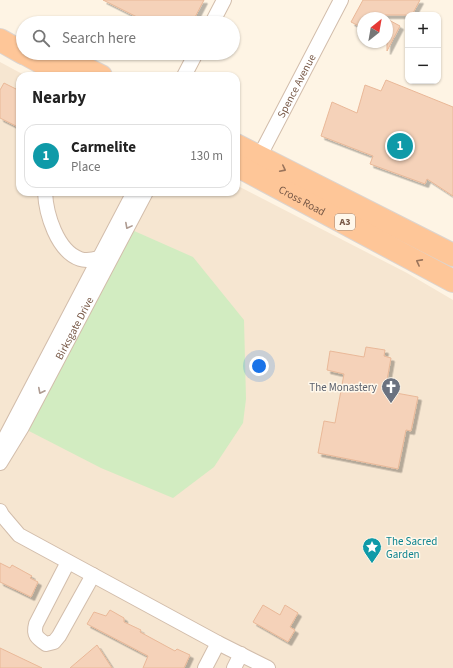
<!DOCTYPE html>
<meta charset="utf-8">
<style>
:root{--surface:#fff;--page:#f6f6f6;--text:#222;--muted:#767676;--line:#e0e0e0;--accent:#b45309}
body{margin:0;font-family:"Source Sans 3",sans-serif;background:var(--page);color:var(--text)}
.controls{position:absolute;right:12px;top:12px;display:grid;overflow:hidden;border-radius:8px;box-shadow:0 1px 3px #0004}
.controls button{width:36px;height:36px;display:grid;place-items:center;padding:0;border:0;border-bottom:1px solid var(--line);background:var(--surface);color:var(--text);font:20px sans-serif}
.compass{position:absolute;left:357px;top:12px;width:36px;height:36px;border-radius:50%;background:var(--surface);box-shadow:0 1px 3px #0004;rotate:31deg}
.you{position:absolute;left:259px;top:366px;width:14px;height:14px;margin:-10px;border:3px solid #fff;border-radius:50%;background:#1a73e8;box-shadow:0 0 0 6px #1a73e833}
.badge{display:grid;place-items:center;width:26px;height:26px;border-radius:50%;background:var(--accent);color:#fff;font-size:13px;font-weight:700}
.pin{position:absolute;translate:-50% -50%;border:2px solid #fff;box-shadow:0 1px 4px #0006}
.list{margin:0;padding:0;list-style:none}
h2{display:flex;justify-content:space-between;align-items:center;height:52px;margin:0;padding:0 16px;font-size:17px}
h2 small{font-size:13px;font-weight:400;color:var(--muted)}
.list li{display:grid;grid-template-columns:26px 1fr auto;gap:12px;align-items:center;box-sizing:border-box;height:64px;margin:0 8px 8px;padding:0 8px;border:1px solid var(--line);border-radius:12px}
.list b{display:block;font-size:15px;white-space:nowrap}
.list p{margin:0;font-size:13px;white-space:nowrap;color:var(--muted)}
.list em{font-size:13px;font-style:normal;color:var(--muted)}
.icon{flex:none;width:22px;height:22px;fill:none;stroke:currentColor;stroke-width:2;stroke-linecap:round;stroke-linejoin:round}
.map{position:relative;flex:none;width:453px;height:668px;overflow:hidden}
.search{position:absolute;background:var(--surface);box-shadow:0 1px 3px #0004;left:16px;top:16px;width:224px;height:44px;display:flex;align-items:center;gap:10px;box-sizing:border-box;padding:0 14px;border-radius:22px;color:var(--muted);font-size:15px}
.panel{position:absolute;background:var(--surface);box-shadow:0 1px 3px #0004;left:16px;top:72px;width:224px;height:124px;border-radius:12px}
.map>svg:first-child{display:block}
.residential{fill:#f6e6d1}
.green{fill:#d2ecc1}
.building{fill:#f5d2b9;stroke:#e9b898;filter:url(#shadow)}
.lines{fill:none;stroke-linecap:round;stroke-linejoin:round}
.minor-casing{stroke:#d2bdab;stroke-width:16}
.trunk-casing{stroke:#dcd4cf;stroke-width:24}
.minor{stroke:#fff;stroke-width:14}
.trunk{stroke:#fec698;stroke-width:22}
.oneway{stroke:#9a745b}
.oneway2{stroke:#ae9b91}
.labels{text-anchor:middle;dominant-baseline:central;stroke-width:3;stroke-linejoin:round;paint-order:stroke}
.shield{fill:#fff8eb;stroke:#a08978;stroke-width:1}
.shield-label{font-size:10px;font-weight:bold;fill:#785947}
.street-label{font-size:11px;fill:#785947;stroke:#fff8eb}
.worship-label{font-size:11px;fill:#5b616d;stroke:#fff8eb;text-anchor:end}
.culture-label{font-size:11px;fill:#0d838f;stroke:#fff8eb;text-anchor:start}
</style>
<div class="map">
<svg width="453" height="668" viewBox="0 0 453 668">
<defs>
<filter id="shadow"><feDropShadow dx="3.5" dy="3.5" stdDeviation="0" flood-color="#0004"/></filter>
</defs>
<rect width="100%" height="100%" fill="#fef4e4"/>
<path class="residential" d="M0 62 26 76H20V192H236V185L407 273 453 300V668H0Z"/>
<path class="green" d="M132 230 193 257 244 320 246 399 243 423 214 467 173 498 101 468 27 430Z"/>
<path class="building" d="M103 0H204L192 23H149Z
M363 0H420L412 15H380L385 18H363V28L351 22Z
M387 19 400 26 387 51Z
M386 80 453 107V196L427 179 425 184 370 164 373 156 321 136 332 102 357 113 365 85 381 91Z
M4 83 20 91V128L0 118V90Z
M366 347 385 350 384 356 391 358 385 391 418 397 411 431 406 430 398 469 318 453 324 421 335 423 344 374 327 370 330 351 364 357Z
M0 563 10 568 12 565 32 576 30 578 38 582 31 597 0 582Z
M263 605 280 615 285 605 298 613 290 627 295 630 288 642 253 622Z
M110 610 124 618V622L141 630 140 632 175 651 177 649 190 655 184 668H143L148 656 87 624 94 612 106 616Z
M97 645 112 668H70Z
M0 648 42 668H0Z"/>
<g class="lines">
<g class="minor-casing">
<g id="minor">
<path d="M212 23 224 0"/>
<path d="M184 76 196 53"/>
<path id="s1" d="M256 163 341 0"/>
<path d="M45 192C46 214 57 251 80 259 86 261 92 260 99 258"/>
<path d="M2 444 134 192"/>
<path id="s2" d="M0 463 22 427 146 192"/>
<path d="M0 511 2 515 19 535 218 643 268 668"/>
<path d="M68 562 36 624C33 635 37 638 46 644L54 642 59 636 93 575"/>
<path d="M205 668 218 643"/>
<path d="M234 668 241 654"/>
</g>
</g>
<g class="trunk-casing">
<g id="trunk">
<path d="M0 40 23 53"/>
<path d="M24 53 66 76"/>
<path d="M55 53 101 76"/>
<path d="M236 145 453 255"/>
<path id="s3" d="M236 165 453 281"/>
</g>
</g>
<use href="#minor" class="minor"/>
<use href="#trunk" class="trunk"/>
</g>
<defs><path id="oneway-chevron" d="M-2-3.5L2.5 0L-2 3.5" fill="none" stroke-width="1.6" stroke-linecap="round" stroke-linejoin="round"/></defs>
<g class="oneway">
<use href="#oneway-chevron" transform="translate(283 169) rotate(27)"/>
<use href="#oneway-chevron" transform="translate(419 262) rotate(-152)"/>
</g>
<g class="oneway2">
<use href="#oneway-chevron" transform="translate(128 226) rotate(118)"/>
<use href="#oneway-chevron" transform="translate(41 391) rotate(117)"/>
</g>
<defs>
<g id="church-pin" transform="scale(1)"><path d="M0 17L-7.5 6A9.5 9.5 0 1 1 7.5 6Z" fill="#6b7280" stroke="#fff8eb"/><path d="M-1.2-6h2.4v3.5h3.3v2.4h-3.3V6h-2.4V-.1h-3.3v-2.4h3.3Z" fill="#fff"/></g>
<g id="sight-pin" transform="scale(1)"><path d="M0 17L-7.5 6A9.5 9.5 0 1 1 7.5 6Z" fill="#0f9aa8" stroke="#fff8eb"/><path d="M0-6L1.8-2.2L6-1.7L2.9 1.2L3.7 5.4L0 3.3L-3.7 5.4L-2.9 1.2L-6-1.7L-1.8-2.2Z" fill="#fff"/></g>
</defs>
<g fill-rule="evenodd">
<use href="#church-pin" x="391" y="387"/>
<use href="#sight-pin" x="372" y="547"/>
</g>
<g class="labels">
<rect class="shield" x="335" y="214" width="20" height="16" rx="3"/>
<g class="shield-label">
<text x="345" y="222">A3</text>
</g>
<g class="street-label">
<text stroke="none"><textPath href="#s1" startOffset="87">Spence Avenue</textPath></text>
<text stroke="none"><textPath href="#s3" startOffset="75">Cross Road</textPath></text>
<text stroke="none"><textPath href="#s2" startOffset="154">Birksgate Drive</textPath></text>
</g>
<g class="worship-label">
<text x="377" y="387">The Monastery</text>
</g>
<g class="culture-label">
<text x="386" y="541">The Sacred<tspan x="386" dy="13">Garden</tspan></text>
</g>
</g>
</svg>
<div class="controls">
<button>+</button>
<button>−</button>
</div>
<svg class="compass" viewBox="-18 -18 36 36"><path d="M0-13l5 13h-10z" fill="#e53935"/><path d="M0 13l5-13h-10z" fill="#767676"/></svg>
<div class="you"></div>
<div class="pin badge" style="left:400px;top:146px;background:#0f9aa8">1</div>
<div class="search"><svg class="icon" aria-label="search" viewBox="0 0 24 24"><circle cx="10" cy="10" r="6"/><path d="M15 15l6 6"/></svg>Search here</div>
<section class="panel">
<h2>Nearby<small></small></h2>
<ul class="list">
<li><span class="badge" style="background:#0f9aa8">1</span><div><b>Carmelite</b><p>Place</p></div><em>130 m</em></li>
</ul>
</section>
</div>
